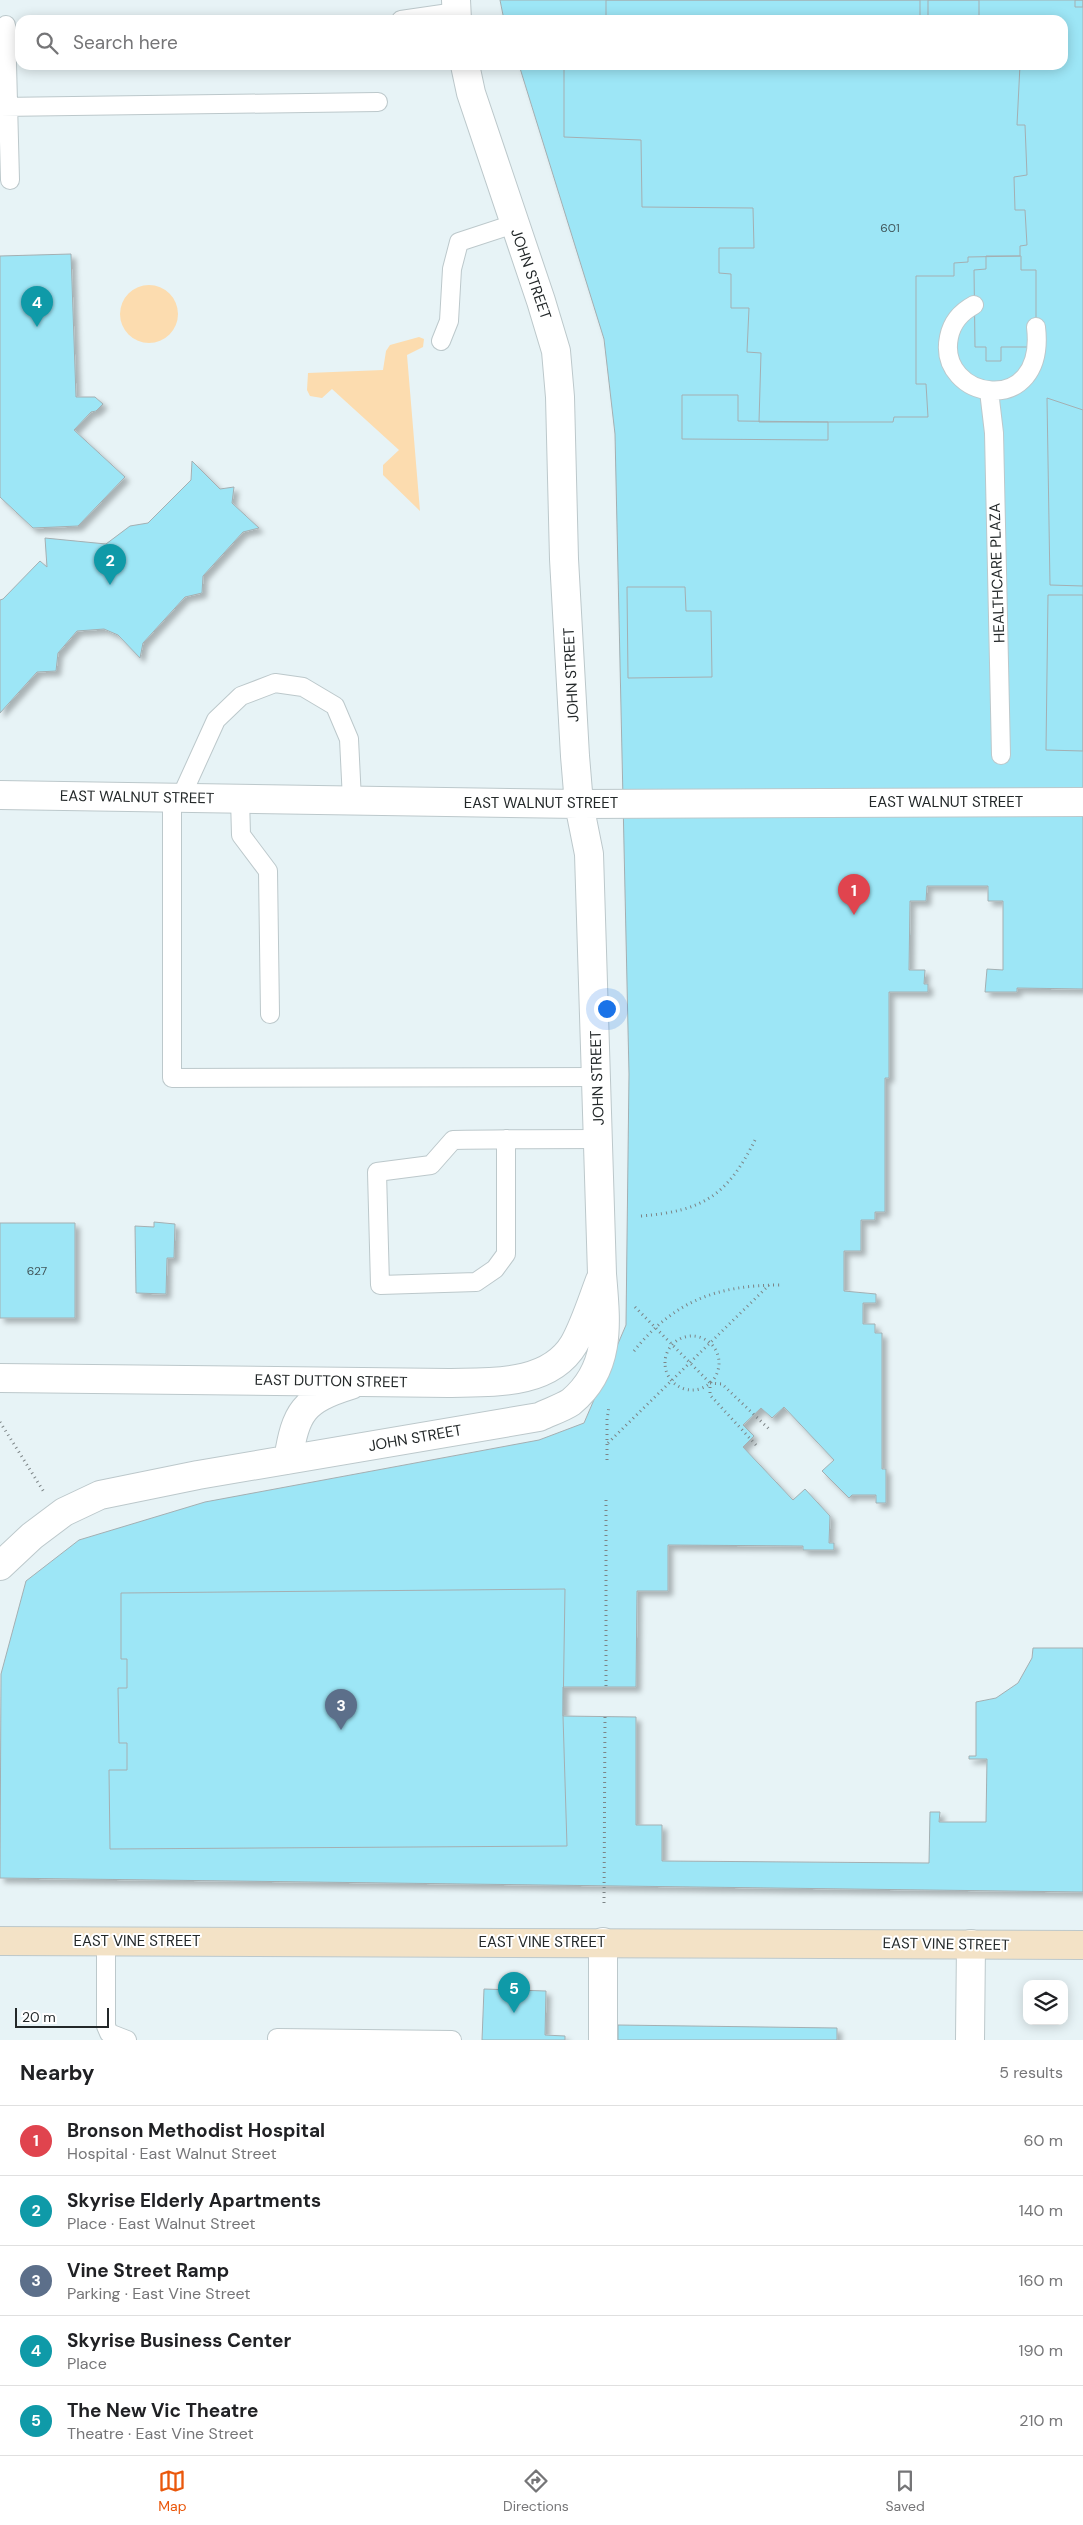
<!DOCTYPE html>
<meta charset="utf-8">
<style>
:root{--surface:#fff;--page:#f6f6f6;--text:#202124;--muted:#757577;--line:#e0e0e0;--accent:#ea580c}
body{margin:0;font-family:"DM Sans",sans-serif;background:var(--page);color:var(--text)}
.controls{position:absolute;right:15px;bottom:15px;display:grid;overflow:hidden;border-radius:10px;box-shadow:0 2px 12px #0003}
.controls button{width:45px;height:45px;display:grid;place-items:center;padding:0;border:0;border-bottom:1px solid var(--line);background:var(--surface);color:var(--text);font:25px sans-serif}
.scale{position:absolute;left:15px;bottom:12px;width:94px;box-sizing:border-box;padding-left:5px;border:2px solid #232829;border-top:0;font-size:14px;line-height:18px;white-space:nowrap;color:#232829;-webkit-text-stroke:4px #fff;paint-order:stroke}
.you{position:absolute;left:606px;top:1008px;width:18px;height:18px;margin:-12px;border:4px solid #fff;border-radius:50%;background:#1a73e8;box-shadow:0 0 0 8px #1a73e833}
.badge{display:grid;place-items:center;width:32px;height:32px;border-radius:50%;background:var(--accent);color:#fff;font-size:16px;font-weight:700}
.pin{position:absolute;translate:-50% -41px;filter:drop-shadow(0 1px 2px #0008)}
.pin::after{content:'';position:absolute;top:26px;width:18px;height:15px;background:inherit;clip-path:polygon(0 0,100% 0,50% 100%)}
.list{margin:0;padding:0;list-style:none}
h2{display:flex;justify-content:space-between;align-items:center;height:65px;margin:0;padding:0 20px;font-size:21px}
h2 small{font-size:16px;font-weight:400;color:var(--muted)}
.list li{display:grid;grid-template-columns:32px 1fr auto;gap:15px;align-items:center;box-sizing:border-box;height:70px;padding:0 20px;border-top:1px solid var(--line)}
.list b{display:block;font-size:19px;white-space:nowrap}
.list p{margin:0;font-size:16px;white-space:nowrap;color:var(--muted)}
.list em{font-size:16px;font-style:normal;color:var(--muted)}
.icon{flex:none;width:28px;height:28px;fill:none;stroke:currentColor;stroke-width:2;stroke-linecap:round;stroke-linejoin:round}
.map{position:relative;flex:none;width:1083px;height:2040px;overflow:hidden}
.search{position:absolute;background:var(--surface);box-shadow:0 2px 12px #0003;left:15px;right:15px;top:15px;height:55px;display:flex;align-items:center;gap:12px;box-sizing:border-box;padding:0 18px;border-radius:15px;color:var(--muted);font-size:19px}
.sheet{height:415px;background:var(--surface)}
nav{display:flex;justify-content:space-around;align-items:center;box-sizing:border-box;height:70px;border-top:1px solid var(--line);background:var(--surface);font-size:14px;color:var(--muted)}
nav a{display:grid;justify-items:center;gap:2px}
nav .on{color:var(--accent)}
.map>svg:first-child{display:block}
.green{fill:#fcdcaf}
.building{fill:#9de6f6;stroke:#a4afb2;filter:url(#shadow)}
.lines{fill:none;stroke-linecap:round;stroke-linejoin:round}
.lane-casing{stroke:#bcc8cb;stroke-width:20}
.street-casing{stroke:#bcc8cb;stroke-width:30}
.secondary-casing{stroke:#bcc8cb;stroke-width:30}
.path{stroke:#7c8486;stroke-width:3;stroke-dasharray:1 4;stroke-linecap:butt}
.lane{stroke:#fff;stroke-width:18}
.street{stroke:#fff;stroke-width:28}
.secondary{stroke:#f3e2c6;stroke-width:28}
.labels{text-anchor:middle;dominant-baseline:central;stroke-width:4;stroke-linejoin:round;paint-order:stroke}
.number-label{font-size:12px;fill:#42585c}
.street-label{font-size:15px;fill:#232829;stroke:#fff}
</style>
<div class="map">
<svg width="1083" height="2040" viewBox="0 0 1083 2040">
<defs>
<filter id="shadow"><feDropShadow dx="4.5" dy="4.5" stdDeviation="2.5" flood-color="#0004"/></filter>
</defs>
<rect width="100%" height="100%" fill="#e7f3f6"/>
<path class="green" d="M120 314a29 29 0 1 1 58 0a29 29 0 1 1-58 0Z
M419 337 424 339 423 347 407 355 420 511 383 475V465L399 450 332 389 322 398 310 396 307 390 308 373 383 370 386 351 390 345Z"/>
<path class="building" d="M500 0H1083V989L1017 988V992H985L987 969 1003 970V901H988V886H927L926 901H910L909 970H925L924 984H928V992H889V1078H885V1212H875V1220H861V1251H844V1291L876 1294V1303H863V1324H875V1333H882V1469H886V1503H876V1495H852L849 1498 822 1471 834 1460 784 1407 772 1418 761 1408 743 1425 754 1436 743 1447 793 1500 805 1489 830 1516 829 1543H834V1550H803V1546L668 1545V1591H637L636 1687H563V1716L636 1717V1825H662V1861L929 1863 930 1812H940L939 1822H986L987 1759H969V1756H976V1702L996 1698 1018 1683 1032 1658 1033 1648H1083V1892L0 1878 1 1674 26 1581 79 1540 205 1502 539 1440 584 1423 626 1325 629 1074 615 434 604 339 519 65H1063V20H504Z
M606 0H920V20H606Z
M928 0H979V20H928Z
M1075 0H1083V7H1075Z
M588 65H1020L1017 125H1025L1027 175 1014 177 1015 210H1025L1027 245 1020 246V256L968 257V262L954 263V276H916V384H926L928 417H894L893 422H759L761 353 747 352 749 308H731V274L719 273V248H754L753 208 642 207 641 140 564 137V66Z
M71 254 76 397H95L103 404 96 411 91 412 74 430 125 477 78 526 33 528 0 497V256Z
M986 256H1021V270H1036V347H1001V361H986V347H975L974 270 986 269Z
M682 395H738V421L828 422V440L682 439Z
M1047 398 1083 410V586L1050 585Z
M192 461 220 489 234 487 232 503 259 528 243 532 203 576 202 593 185 597 143 643 140 658 118 635 104 629 77 631 58 653 56 671 37 672 0 713V600L3 599 40 561 47 567 45 538 106 544 130 526 148 523 191 480Z
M627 587H685L686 611H711L712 677 628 678Z
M1048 595H1083V751L1046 750Z
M154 1222 175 1224 174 1258H167L166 1294 136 1293 135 1226 154 1227Z
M0 1223H75V1318H0Z
M565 1589 563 1716 567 1846 110 1849 109 1770H127V1743H119L118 1688H127V1659H121V1593Z
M484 1989 546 1991 545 2035 565 2036V2040H482Z
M618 2025 837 2028V2040H618Z"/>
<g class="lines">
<g class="lane-casing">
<path id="lane" d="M401 20 456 12
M6 25 10 180
M0 107 378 102
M974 305C961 312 952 322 949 337 936 400 1047 420 1036 327
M441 341 449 321 452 269 459 242 514 224
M989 391 994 433 1001 755
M172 797V1078L596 1077
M181 797 216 720 241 696 275 683 303 687 335 706 349 739 352 800
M240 798 241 835 268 871 270 1014
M506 1139V1254L495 1269 476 1282 380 1285 377 1172 431 1165 453 1140C501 1139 550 1139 599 1139
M106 1941V2026L109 2033 127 2040
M277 2038 452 2040"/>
</g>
<g class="street-casing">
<path id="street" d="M456 0 457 20
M0 795 579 804 1083 802
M0 1378 449 1383C491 1382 549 1386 574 1344 585 1324 592 1301 600 1280
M288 1460C296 1411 303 1400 351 1385
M0 1566 32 1536 64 1512 100 1495 198 1475 539 1417C549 1412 562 1408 571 1402 612 1368 606 1322 602 1274L589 854 579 804 575 756 564 559 560 397 556 351 541 301 471 93 465 65
M603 2040V1942
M970 2040 971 1944"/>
</g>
<g class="secondary-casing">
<path id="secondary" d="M0 1941 1083 1945"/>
</g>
<path class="path" d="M641 1216C704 1211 728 1195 756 1138
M635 1307 710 1383
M665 1363a27 27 0 1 1 54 0a27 27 0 1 1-54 0Z
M634 1351C674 1301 717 1285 781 1285
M0 1422 44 1492
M608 1443 769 1285
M756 1445 710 1395V1383L722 1384 769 1429
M607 1460V1419L609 1407
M606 1500V1687
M604 1903 605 1717"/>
<use href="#lane" class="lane"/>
<use href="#street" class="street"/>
<use href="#secondary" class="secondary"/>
</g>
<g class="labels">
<g class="number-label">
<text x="890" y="228">601</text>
<text x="37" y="1271">627</text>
</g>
<g class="street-label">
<text transform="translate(531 274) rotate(71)">JOHN STREET</text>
<text transform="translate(997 573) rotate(-92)">HEALTHCARE PLAZA</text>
<text transform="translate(571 675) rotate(-93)">JOHN STREET</text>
<text transform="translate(137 797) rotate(1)">EAST WALNUT STREET</text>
<text x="946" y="802">EAST WALNUT STREET</text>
<text x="541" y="803">EAST WALNUT STREET</text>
<text transform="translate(597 1078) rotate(-92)">JOHN STREET</text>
<text transform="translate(331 1381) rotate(1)">EAST DUTTON STREET</text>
<text transform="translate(415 1438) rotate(-10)">JOHN STREET</text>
<text x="137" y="1941">EAST VINE STREET</text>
<text x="542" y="1942">EAST VINE STREET</text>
<text transform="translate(946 1944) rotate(1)">EAST VINE STREET</text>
</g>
</g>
</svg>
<div class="controls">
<button><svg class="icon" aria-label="layers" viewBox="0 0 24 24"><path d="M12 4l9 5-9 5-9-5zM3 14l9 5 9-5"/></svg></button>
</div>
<div class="scale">20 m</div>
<div class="you"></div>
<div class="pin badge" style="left:854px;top:915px;background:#e0444e">1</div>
<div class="pin badge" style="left:110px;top:585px;background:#0f9aa8">2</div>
<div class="pin badge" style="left:341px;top:1730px;background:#5c6f8a">3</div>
<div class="pin badge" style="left:37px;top:327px;background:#0f9aa8">4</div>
<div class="pin badge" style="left:514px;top:2013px;background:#0f9aa8">5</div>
<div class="search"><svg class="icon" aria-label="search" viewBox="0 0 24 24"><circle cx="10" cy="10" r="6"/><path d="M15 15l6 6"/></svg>Search here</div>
</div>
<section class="sheet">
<h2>Nearby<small>5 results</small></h2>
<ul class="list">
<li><span class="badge" style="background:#e0444e">1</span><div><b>Bronson Methodist Hospital</b><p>Hospital · East Walnut Street</p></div><em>60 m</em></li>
<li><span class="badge" style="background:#0f9aa8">2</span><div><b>Skyrise Elderly Apartments</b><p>Place · East Walnut Street</p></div><em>140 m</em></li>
<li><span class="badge" style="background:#5c6f8a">3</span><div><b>Vine Street Ramp</b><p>Parking · East Vine Street</p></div><em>160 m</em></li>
<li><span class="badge" style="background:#0f9aa8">4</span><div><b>Skyrise Business Center</b><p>Place</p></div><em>190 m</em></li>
<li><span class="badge" style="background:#0f9aa8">5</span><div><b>The New Vic Theatre</b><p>Theatre · East Vine Street</p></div><em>210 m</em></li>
</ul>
</section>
<nav>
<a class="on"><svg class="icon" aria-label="map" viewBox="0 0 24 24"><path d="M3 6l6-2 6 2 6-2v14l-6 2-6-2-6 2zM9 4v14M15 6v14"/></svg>Map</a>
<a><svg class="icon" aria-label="directions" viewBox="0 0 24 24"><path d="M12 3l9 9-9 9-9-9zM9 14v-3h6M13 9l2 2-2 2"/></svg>Directions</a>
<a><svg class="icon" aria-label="saved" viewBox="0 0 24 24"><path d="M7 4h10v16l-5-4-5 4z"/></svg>Saved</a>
</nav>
